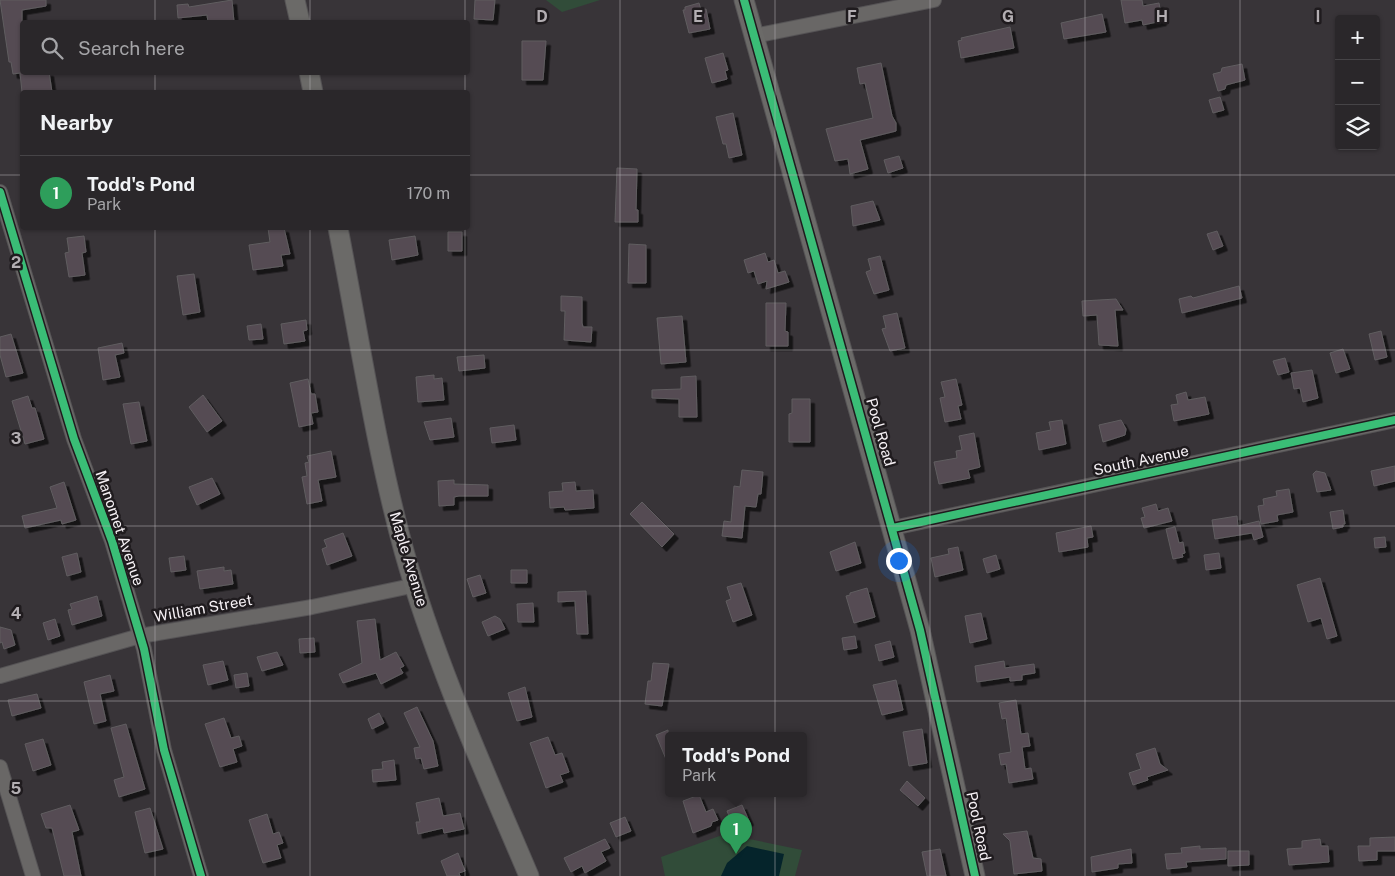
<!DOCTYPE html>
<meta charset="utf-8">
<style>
:root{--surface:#2a272a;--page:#363336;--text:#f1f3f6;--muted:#a5a5a8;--line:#464447;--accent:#d93025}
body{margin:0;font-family:"Public Sans",sans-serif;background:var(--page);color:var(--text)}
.controls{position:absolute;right:15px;top:15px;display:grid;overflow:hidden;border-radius:5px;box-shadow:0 1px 4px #0004}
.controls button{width:45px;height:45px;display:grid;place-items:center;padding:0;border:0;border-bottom:1px solid var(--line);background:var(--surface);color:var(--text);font:25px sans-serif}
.you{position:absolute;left:898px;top:560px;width:18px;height:18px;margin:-12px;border:4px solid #fff;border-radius:50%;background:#1a73e8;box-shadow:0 0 0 8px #1a73e833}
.badge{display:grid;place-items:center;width:32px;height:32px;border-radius:50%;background:var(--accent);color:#fff;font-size:16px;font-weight:700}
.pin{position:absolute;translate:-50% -41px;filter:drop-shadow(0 1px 2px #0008)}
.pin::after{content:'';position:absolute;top:26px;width:18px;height:15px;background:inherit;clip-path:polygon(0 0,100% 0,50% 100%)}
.popup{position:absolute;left:665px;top:732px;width:142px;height:65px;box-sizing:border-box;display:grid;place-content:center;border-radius:5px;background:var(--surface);filter:drop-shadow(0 1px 4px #0005);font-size:16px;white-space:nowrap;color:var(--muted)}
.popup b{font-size:19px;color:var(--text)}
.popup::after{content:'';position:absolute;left:50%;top:100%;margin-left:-10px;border:10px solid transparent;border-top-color:var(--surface)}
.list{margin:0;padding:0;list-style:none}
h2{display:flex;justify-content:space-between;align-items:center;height:65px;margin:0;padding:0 20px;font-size:21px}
h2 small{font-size:16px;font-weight:400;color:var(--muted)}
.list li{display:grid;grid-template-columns:32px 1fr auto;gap:15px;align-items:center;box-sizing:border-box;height:75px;padding:0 20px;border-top:1px solid var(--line)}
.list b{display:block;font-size:19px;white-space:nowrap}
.list p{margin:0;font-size:16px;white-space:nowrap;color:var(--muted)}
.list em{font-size:16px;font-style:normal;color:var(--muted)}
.icon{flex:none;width:28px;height:28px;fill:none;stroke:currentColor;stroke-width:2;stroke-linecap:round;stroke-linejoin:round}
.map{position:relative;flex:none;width:1395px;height:876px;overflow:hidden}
.search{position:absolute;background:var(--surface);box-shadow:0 1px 4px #0004;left:20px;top:20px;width:450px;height:55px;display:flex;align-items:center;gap:12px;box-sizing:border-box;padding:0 18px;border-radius:5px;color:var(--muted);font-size:19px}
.panel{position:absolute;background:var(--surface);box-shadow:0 1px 4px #0004;left:20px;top:90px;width:450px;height:140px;border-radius:5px}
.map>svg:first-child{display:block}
.green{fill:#314c39}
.water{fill:#05242b}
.building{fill:#544b52;stroke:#605d60;filter:url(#shadow)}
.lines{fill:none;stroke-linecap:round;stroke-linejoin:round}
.street-casing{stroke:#555355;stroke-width:16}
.secondary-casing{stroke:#555355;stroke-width:21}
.street{stroke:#696766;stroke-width:14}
.secondary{stroke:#6b6a68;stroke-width:19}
.cycleway-casing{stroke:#1f1b1e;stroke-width:11}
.cycleway{stroke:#3abd76;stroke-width:8}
.grid{fill:none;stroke:#b3aeb2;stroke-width:1;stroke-opacity:0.55}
.labels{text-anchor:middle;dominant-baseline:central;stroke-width:5;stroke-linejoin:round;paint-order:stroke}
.street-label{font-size:15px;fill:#f5f0f4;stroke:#1f1b1e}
.grid-label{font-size:16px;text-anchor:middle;font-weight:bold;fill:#b3aeb2;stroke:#1f1b1e;stroke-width:5;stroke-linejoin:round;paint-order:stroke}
</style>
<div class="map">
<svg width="1395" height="876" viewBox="0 0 1395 876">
<defs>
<filter id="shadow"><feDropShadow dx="4.5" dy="4.5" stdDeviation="0" flood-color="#0009"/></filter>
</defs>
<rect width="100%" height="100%" fill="#383438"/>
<path class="green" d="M546 0H600L562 12Z
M725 834 802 850 795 876H665L661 857Z"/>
<path class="water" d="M747 846 784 854 779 876H721L727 863Z"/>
<path class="building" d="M0 0H46V6L22 10V72H49L52 92H22L20 73 13 74 11 62H9Z
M232 0 234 22H208L207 15 178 18 177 5 188 4 189 7Z
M475 0H495L493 20 474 19Z
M1121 0H1142L1143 6 1159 3 1162 21 1143 25 1142 20 1125 23Z
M699 3 701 10 706 9 710 29 689 33 683 10H685V7Z
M1102 14 1106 32 1064 39 1061 23Z
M1010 27 1014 48 961 58 958 41 962 40 961 38Z
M522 41H546L543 80H522Z
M723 53 728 70 725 71 727 79 712 83 705 58Z
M881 63 892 116 896 123V131L860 140 868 169 850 174 848 159 835 161 826 129 873 118 865 83 860 84 857 68Z
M1242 64 1245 80 1226 85 1225 89 1218 91 1213 74 1221 72 1222 68Z
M1220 97 1224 110 1213 113 1209 100Z
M733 113 742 155 729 158 726 144H723L716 117Z
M899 156 903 168 888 173 884 160Z
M617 168 637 169 636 210H638V222H615Z
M873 201 880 220 853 226 851 206Z
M268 228H284L290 254 281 255 283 266 253 270 249 245 270 242Z
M1217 231 1223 246 1213 250 1207 234Z
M448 232H462V251H448Z
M84 236 86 252 82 253 85 275 69 277 65 253 69 252 67 238Z
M415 236 418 255 392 260 389 240Z
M629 244 646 245V283H628Z
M765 253 768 262 774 260 778 273 785 271 789 282 766 289 767 281 758 284 754 271 748 273 744 260Z
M880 256 889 290 874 294 866 272 871 270 868 259Z
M194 274 200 312 183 315 177 276Z
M1239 286 1242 298 1182 313 1179 299 1191 296 1193 298Z
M561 296 582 297V323L583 327H592L591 342 564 340 565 311H561Z
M1116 299 1123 310H1115L1118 346 1099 345 1097 315 1083 316 1082 301Z
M766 303H786L785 331 788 332V346H766Z
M897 313 905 348 890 351 882 329 886 328 883 316Z
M682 316 686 362 661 364 657 318Z
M306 320 307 330 303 331 305 341 284 344 281 324Z
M261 324 263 339 249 340 247 326Z
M1381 331 1387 357 1375 360 1369 334Z
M11 334 23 373 6 377 0 355V337Z
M122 343 124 353 115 355 120 377 103 380 98 348Z
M1343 349 1350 369 1336 373 1330 353Z
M484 355 485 368 459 371 457 357Z
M1285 358 1289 372 1278 375 1273 361Z
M1312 370 1318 398 1303 402 1300 388 1294 389 1291 373Z
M434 375V379L442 378 444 400 418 402 416 377Z
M696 376 697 417H679V399L652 398V390L681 389V377Z
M308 379 311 394H315L318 412 311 413 313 424 299 427 290 383Z
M956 379 962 405 958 406 961 419 945 422 940 398 945 397 941 382Z
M1186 392 1188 400 1205 397 1209 414 1174 421 1171 405 1178 404 1176 395Z
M203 395 222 421 207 432 189 407Z
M28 396 32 408H35L44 439 25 444 12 401Z
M792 399H810V442H789V414L792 413Z
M139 402 147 441 131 444 123 404Z
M451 418 454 437 430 440 424 422Z
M1062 420 1066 444 1039 450 1036 433 1051 430 1049 422Z
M1121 420 1126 429 1125 435 1103 442 1099 425Z
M514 425 516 440 492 443 490 428Z
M974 433 980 467 968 470 970 478 939 484 934 462 957 458 956 451 962 450 959 436Z
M331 451 336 477 318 480 322 501 307 504 302 477 307 476 305 463 309 462 307 456Z
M1395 466V481L1374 486 1371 471Z
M742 470 763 472 761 494H758L756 507 745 506 742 538 722 536 724 521 731 522 734 486 740 487Z
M1316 471 1325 473 1331 490 1317 492 1313 474Z
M212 478 220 494 197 505 189 487Z
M454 480V484L488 485V496H459L454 497V505L439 506 438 481Z
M64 482 76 520 62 524 61 520 25 528 22 516 57 508 50 487Z
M575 482 576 491 593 490 594 508 565 510 564 507 550 508 549 492 563 491 562 483Z
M1289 489 1293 512 1277 515 1278 521 1261 524 1258 506 1264 505 1263 499 1277 496 1276 491Z
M642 502 674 534 662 547 630 514Z
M1156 504 1158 511 1168 508 1172 521 1144 528 1141 518 1145 517 1142 508Z
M1343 510 1345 524H1343V527L1333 529 1330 512Z
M1237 516 1238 526 1259 521 1263 537 1254 540 1252 533 1215 539 1212 520Z
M1091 526 1093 537 1087 538 1088 547 1059 552 1056 533Z
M1175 527 1179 543 1183 542 1185 553 1182 554 1183 557 1173 559 1166 529Z
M343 533 352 556 327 565 322 549 327 547 324 540Z
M1385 537 1386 547 1375 548 1374 538Z
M855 542 861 563 836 571 830 552Z
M958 547 963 570 935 577 931 558 949 554 948 549Z
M77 553 81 572 67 576 62 557Z
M1219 553 1221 568 1206 570 1204 555Z
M996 555 1000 569 987 573 983 559Z
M184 556 186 570 171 572 169 558Z
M224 567V571L231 570 233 584 200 589 197 571Z
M511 570H527V583H511Z
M480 575 486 593 473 597 467 579Z
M1320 578 1337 636 1327 639 1321 618 1308 622 1297 585Z
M741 583 752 615 733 622 726 601 731 599 727 587Z
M867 588 875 617 854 623 846 596 850 595V593Z
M586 591 588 634H577L575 601 558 602V592Z
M97 596 102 616 72 625 68 610 72 609 70 604Z
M533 603 534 622H518L517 604Z
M981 613 987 639 970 643 965 616Z
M495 616 500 619 505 629 488 636 482 622Z
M55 619 60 636 48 640 43 623Z
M375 619 380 660 396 652 404 666 400 668 403 673 381 684 376 673 343 683 339 674 362 663 357 621Z
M0 627 11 630 15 645 4 649 2 642 0 643Z
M855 636 857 648 844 650 842 638Z
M314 638 315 652 300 653 299 639Z
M890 641 894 657 879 661 875 645Z
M277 652 283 665 262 671 257 657Z
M223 661 228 680 208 685 203 665Z
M1004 661 1005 668 1034 664 1035 673 1022 675V680L1010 681V677L977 682 975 666Z
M653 663 669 664 662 706 645 704 648 681H651Z
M247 673 249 686 236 688 234 675Z
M110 675 114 691 100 694 106 721 94 724 84 682Z
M896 680 903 710 882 715 873 685Z
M525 687 532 717 517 721 508 693Z
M37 694 41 708 12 716 8 700Z
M1016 700 1021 734 1028 733 1030 746 1022 747 1025 769 1031 768 1033 779 1009 783 1006 764 1001 765 999 754 1011 752 1006 718 1002 719 999 703Z
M417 707 433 741 438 766 424 769 421 758 416 759 414 748 420 747 404 713Z
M379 713 384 723 372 729 368 719Z
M224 718 231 738 239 736 242 746 233 749 237 762 220 767 205 724Z
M126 724 145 789 119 797 114 780 124 777 111 728Z
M922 729 927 763 909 766 903 732Z
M668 730V764L656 735Z
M548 737 555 755 562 753 569 772 560 775 563 782 546 788 530 743Z
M43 739 51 765 33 771 25 744Z
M1155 748 1160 764 1168 770 1147 777 1148 780 1133 785 1129 773 1141 769 1136 754Z
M394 760 396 780 373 782 372 770 383 769 382 762Z
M907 781 925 798 918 806 900 790Z
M699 795 706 812 713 809 718 820 712 822 711 826 693 833 683 801Z
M439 798 443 816 460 813 464 829 444 833 443 828 418 834 416 822H420L416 803Z
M70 805 79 830 72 832 81 876H64L52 828H46L41 814Z
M742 805 749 821 734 828 727 811Z
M150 808 163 849 145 853 135 812Z
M267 814 273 834 279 832 283 843 277 845 281 858 263 863 249 820Z
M625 817 631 831 616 837 610 823Z
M1027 831 1033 858 1041 859 1042 871 1014 874 1010 841 1003 834Z
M1395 837V851H1377V860L1359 861 1358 846H1370V838Z
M605 839 610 848 601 852 606 861 585 873 582 866 571 872 564 858Z
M1320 839 1321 846H1328L1329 862 1289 865 1287 849 1302 848V841Z
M1200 846V849L1226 848V859L1186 862 1187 867 1167 869 1165 854 1182 853 1181 848Z
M940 849 946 876H927L922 852Z
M1131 849 1132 863 1118 864V868L1092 872 1091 857Z
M1228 851H1249V865L1228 866Z
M458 853 465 871 459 873 460 876H447L441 861Z"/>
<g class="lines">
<g class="street-casing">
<path id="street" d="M754 36 934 0
M0 192 74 439 112 541 144 649 164 750 201 876
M893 528 1395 420
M0 676 140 636 312 607 416 585
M0 767 33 876"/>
</g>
<g class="secondary-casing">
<path id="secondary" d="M295 0 300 22
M744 0 920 630 975 876
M309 72 313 92
M338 228C359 335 375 445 404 551 435 662 484 770 529 876"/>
</g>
<use href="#street" class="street"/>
<use href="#secondary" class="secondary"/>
<g class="cycleway-casing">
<path id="cycleway" d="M744 0 920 630 975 876
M0 192 74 439 112 541 144 649 164 750 201 876
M893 528 1395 420"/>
</g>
<use href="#cycleway" class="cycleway"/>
</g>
<path class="grid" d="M155 0V22M310 0V22M465 0V22M620 0V876M775 0V876M930 0V876M1085 0V876M1240 0V876M155 72V92M310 72V92M465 72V92M0 175H22M468 175H1395M155 228V876M310 228V876M465 228V876M0 350H1395M0 526H1395M0 701H1395"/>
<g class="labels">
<g class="street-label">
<text transform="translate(881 432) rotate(74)">Pool Road</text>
<text transform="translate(1141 460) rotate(-12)">South Avenue</text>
<text transform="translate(120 528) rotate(71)">Manomet Avenue</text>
<text transform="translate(409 559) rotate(73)">Maple Avenue</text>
<text transform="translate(203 608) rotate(-10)">William Street</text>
<text transform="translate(979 826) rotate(78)">Pool Road</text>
</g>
</g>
<g class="grid-label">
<text x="542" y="22">D</text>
<text x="698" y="22">E</text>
<text x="852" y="22">F</text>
<text x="1008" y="22">G</text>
<text x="1162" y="22">H</text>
<text x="1318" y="22">I</text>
<text x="16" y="268">2</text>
<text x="16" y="444">3</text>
<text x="16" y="619">4</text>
<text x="16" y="794">5</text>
</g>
</svg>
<div class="controls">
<button>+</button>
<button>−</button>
<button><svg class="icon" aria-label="layers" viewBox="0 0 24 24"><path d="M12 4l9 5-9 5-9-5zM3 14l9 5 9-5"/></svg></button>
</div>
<div class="you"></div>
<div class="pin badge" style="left:736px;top:854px;background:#2e9e5b">1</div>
<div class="popup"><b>Todd's Pond</b>Park</div>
<div class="search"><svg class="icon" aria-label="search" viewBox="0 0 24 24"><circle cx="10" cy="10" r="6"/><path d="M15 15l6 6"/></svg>Search here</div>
<section class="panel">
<h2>Nearby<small></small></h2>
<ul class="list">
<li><span class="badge" style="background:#2e9e5b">1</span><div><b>Todd's Pond</b><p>Park</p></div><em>170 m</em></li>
</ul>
</section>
</div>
